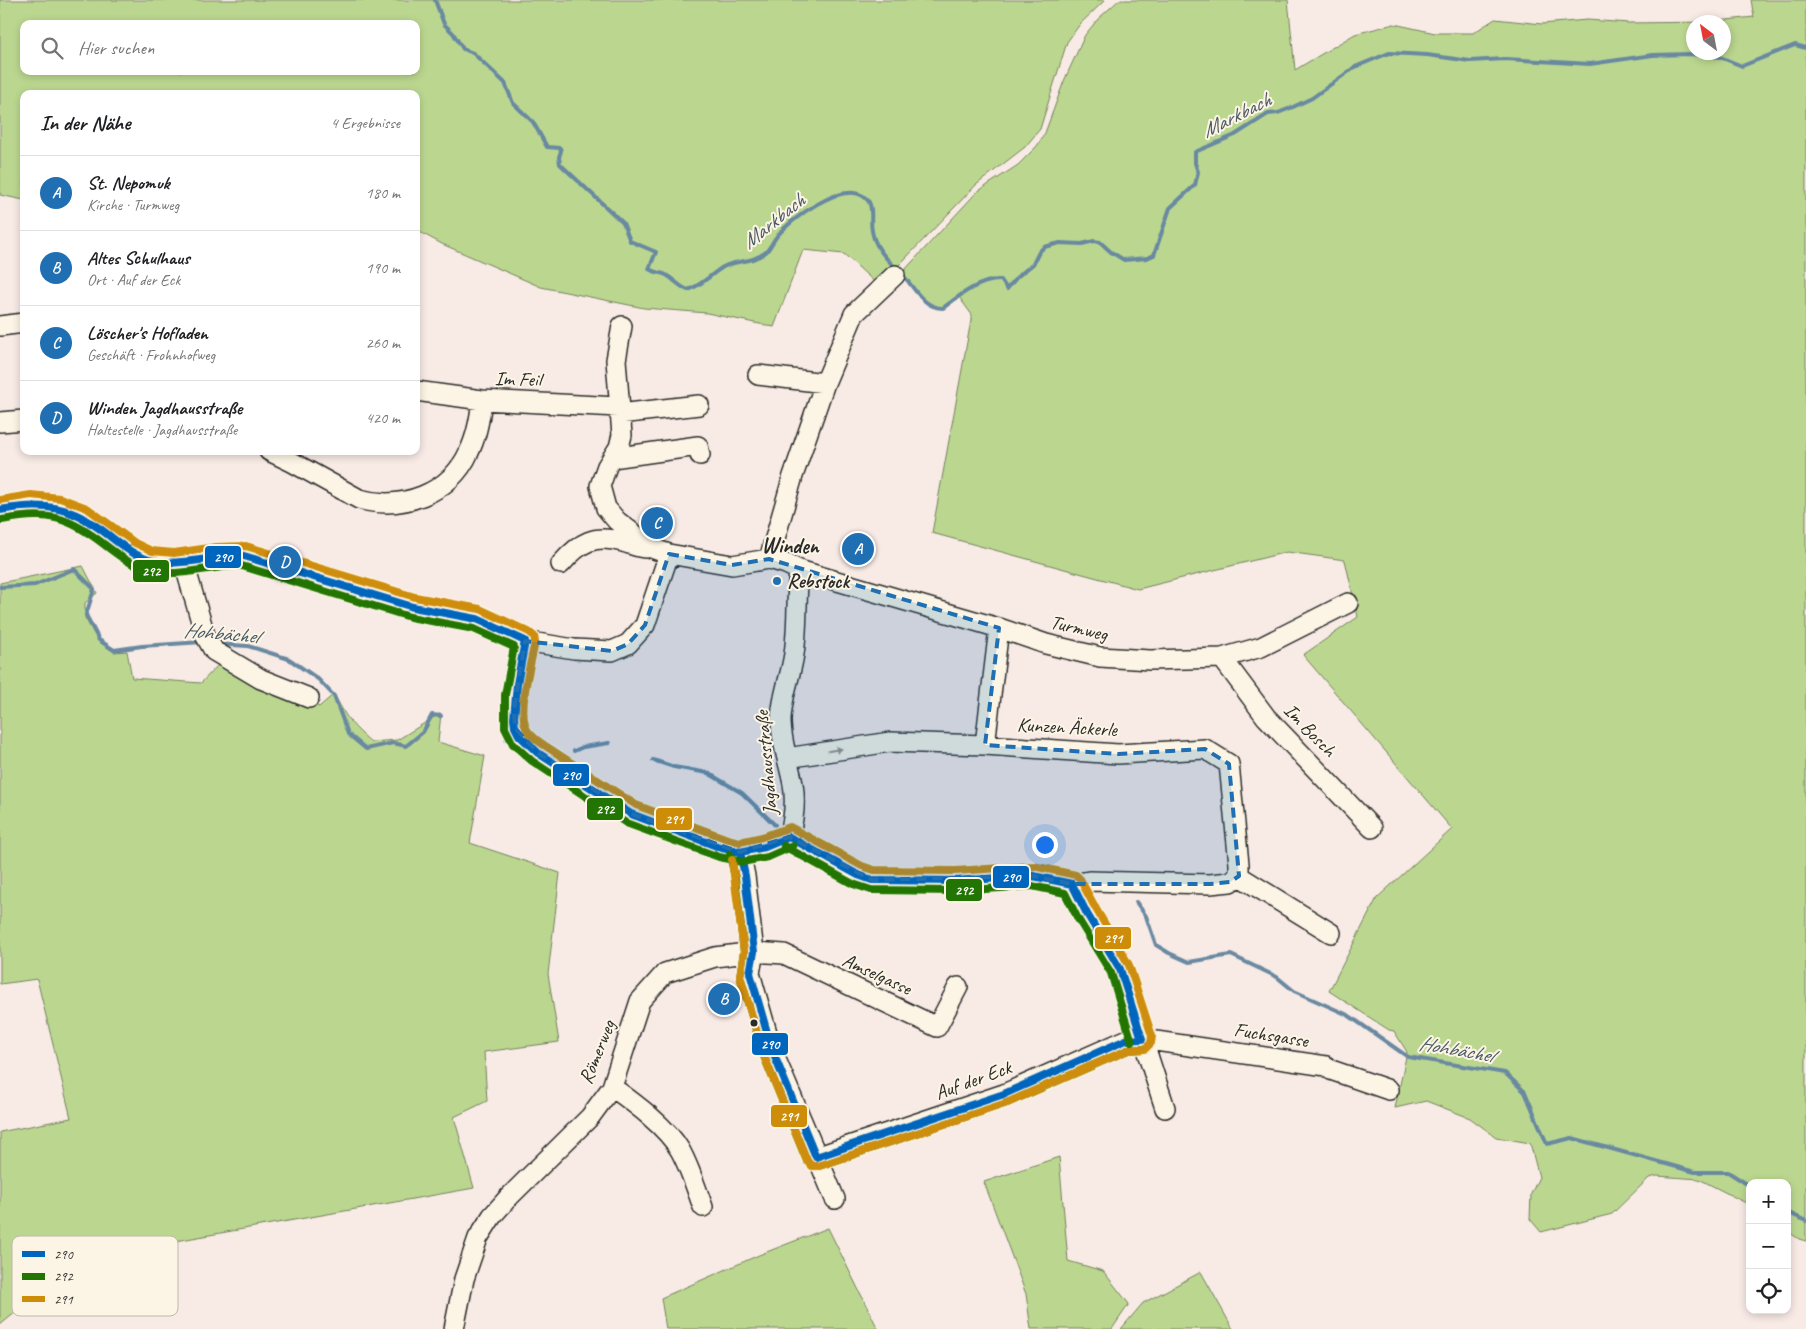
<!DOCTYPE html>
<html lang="de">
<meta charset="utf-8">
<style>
:root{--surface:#fff;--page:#f6f6f6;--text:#202124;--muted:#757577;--line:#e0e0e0;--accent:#1f6fb2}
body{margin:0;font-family:Caveat,sans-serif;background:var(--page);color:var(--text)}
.controls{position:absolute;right:15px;bottom:15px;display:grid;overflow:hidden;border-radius:10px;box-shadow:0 2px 8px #0003}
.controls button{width:45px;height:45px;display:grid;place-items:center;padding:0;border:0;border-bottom:1px solid var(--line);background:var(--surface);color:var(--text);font:25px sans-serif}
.compass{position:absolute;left:1686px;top:15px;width:45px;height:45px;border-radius:50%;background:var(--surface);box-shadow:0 2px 8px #0003;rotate:328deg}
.you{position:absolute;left:1044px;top:844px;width:18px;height:18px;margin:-12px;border:4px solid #fff;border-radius:50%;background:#1a73e8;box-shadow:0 0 0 8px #1a73e833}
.badge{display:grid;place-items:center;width:32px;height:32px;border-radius:50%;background:var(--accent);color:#fff;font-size:16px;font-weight:700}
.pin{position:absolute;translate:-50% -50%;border:2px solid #fff;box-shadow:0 1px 5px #0006}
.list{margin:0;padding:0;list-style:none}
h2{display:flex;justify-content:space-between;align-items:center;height:65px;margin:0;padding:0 20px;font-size:21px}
h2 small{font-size:16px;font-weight:400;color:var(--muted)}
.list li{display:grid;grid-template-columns:32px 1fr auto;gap:15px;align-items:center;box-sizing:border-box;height:75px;padding:0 20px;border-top:1px solid var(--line)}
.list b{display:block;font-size:19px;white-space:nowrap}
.list p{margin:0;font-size:16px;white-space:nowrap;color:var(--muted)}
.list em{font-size:16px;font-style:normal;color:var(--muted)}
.icon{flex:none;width:28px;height:28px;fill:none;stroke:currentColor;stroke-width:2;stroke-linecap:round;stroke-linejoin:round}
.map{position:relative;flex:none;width:1806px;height:1329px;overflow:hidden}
.search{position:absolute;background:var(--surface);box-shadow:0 2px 8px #0003;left:20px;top:20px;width:400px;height:55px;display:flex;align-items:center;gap:12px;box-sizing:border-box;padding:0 18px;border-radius:10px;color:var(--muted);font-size:19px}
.panel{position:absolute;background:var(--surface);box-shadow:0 2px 8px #0003;left:20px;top:90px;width:400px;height:365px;border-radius:10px}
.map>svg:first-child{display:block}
.green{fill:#bbd78f;stroke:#73815d;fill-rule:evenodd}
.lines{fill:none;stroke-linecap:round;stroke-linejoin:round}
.stream{stroke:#6989a1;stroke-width:4}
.minor-casing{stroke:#2b2b2b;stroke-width:22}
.minor{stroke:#fcf5e5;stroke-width:19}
.bus-1-casing{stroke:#fcf5e5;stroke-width:11}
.bus-2-casing{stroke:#fcf5e5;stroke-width:11}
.bus-3-casing{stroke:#fcf5e5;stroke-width:11}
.bus-1{stroke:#0065bd;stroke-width:8}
.bus-2{stroke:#227503;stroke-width:8}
.bus-3{stroke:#ce8d09;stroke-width:8}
.oneway{fill:#949088}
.marked{fill:#1f6fb2;fill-opacity:0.2;stroke:#1f6fb2;stroke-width:4;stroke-dasharray:10 6;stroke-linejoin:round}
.poi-dot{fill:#1f6fb2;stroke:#fcf5e5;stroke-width:2}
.bus-dot{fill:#2b2b2b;stroke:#fcf5e5;stroke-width:2}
.labels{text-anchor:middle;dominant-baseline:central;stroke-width:4;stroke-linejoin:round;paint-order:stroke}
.street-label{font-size:20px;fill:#2b2b2b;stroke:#fcf5e5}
.poi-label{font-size:20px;font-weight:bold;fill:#2b2b2b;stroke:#fcf5e5;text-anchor:start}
.water-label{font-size:21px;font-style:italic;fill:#4a5a66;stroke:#fcf5e5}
.quarter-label{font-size:22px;font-weight:bold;fill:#2b2b2b;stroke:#fcf5e5}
.key{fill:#fcf5e5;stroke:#bdb8ad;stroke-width:1}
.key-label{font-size:14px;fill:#2b2b2b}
.line-badge{stroke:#fcf5e5;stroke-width:2}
.badge-label{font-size:14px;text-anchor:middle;font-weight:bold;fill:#fff}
</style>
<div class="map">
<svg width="1806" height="1329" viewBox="0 0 1806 1329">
<rect width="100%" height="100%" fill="#f8eae5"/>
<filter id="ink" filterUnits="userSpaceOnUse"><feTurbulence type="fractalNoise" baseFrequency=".02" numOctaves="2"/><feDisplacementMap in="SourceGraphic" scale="10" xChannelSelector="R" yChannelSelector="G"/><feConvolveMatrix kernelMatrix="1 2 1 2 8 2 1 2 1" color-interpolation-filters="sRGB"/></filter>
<g filter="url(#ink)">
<path class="green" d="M0 0H1105L1080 24 1067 42 1040 129 1025 147 976 185 879 286 844 254 803 250 774 327 707 313 644 308 541 287 442 244 416 230V94H24V200L0 195ZM24 24H416V71H24Z
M1119 0H1288L1295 70 1355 34 1394 24 1435 33H1473L1495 19 1542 24 1587 20 1629 23 1708 22 1754 17 1751 0H1806V1241L1799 1239 1787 1231V1183H1750V1205L1699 1179 1657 1176 1649 1178 1612 1214 1541 1232 1530 1219 1531 1194 1539 1177 1530 1143 1496 1137 1470 1118 1426 1101 1395 1108 1407 1052 1394 1031 1389 1030 1329 991 1377 898 1452 829 1303 655 1358 617 1345 560 1287 552 1138 589 932 533 972 315 959 297 943 308C923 308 914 287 902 273L977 192 1018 165 1037 146 1045 133 1064 81 1085 35 1098 19ZM1694 22H1724V52H1694Z
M83 566 97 593 85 603V618L98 641 114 652 127 651 132 678 201 683 220 663 319 707 334 694C346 717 350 724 371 742L397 740 441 713 438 742 485 756 470 843 560 873 548 974 559 1042 484 1052 487 1101 454 1117 474 1188 108 1253 118 1292 21 1308 0 1325V1132L71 1118 37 979 0 984V583Z
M1059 1157 1068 1261 1103 1271 1129 1304 1112 1329H1031L1026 1294 984 1182Z
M828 1228 878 1329H666L661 1298 759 1255Z
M1201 1272 1233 1329H1121L1143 1303Z"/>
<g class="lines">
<path class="stream" d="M435 0 444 24 453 33 463 49 473 53 505 83 513 103 533 122 547 147 560 148 561 151 559 157 560 164 623 223 630 241 656 252 649 269C655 273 658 272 664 274 672 277 679 287 688 290 702 285 710 275 723 267 738 259 750 264 766 252 770 248 773 241 777 236 791 219 840 182 863 196 876 204 869 219 872 231 874 246 886 259 897 269
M902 274C914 287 923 308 943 308 959 296 980 279 1001 280L1007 289 1017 277 1033 264 1039 252 1044 247 1060 243 1082 244 1094 241 1100 242 1111 252 1124 260 1147 258 1154 255 1170 208 1195 185 1198 172 1195 163V152L1235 135 1268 114 1278 113 1293 107 1312 98 1355 67 1389 53 1427 55 1470 61 1505 59 1590 64 1653 55 1690 54 1720 57 1742 66 1795 45 1806 48
M0 587 35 585 74 569 94 589 86 615 99 640 114 650 142 646 202 642
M216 644 248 646 289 659 318 679 334 696 348 734 366 749 393 743 406 746 423 732 432 715 441 716
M506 739 520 749
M574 751 583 747 609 743
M653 760 674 767 708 773 742 793 775 825
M1136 902 1146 916 1156 945 1169 953 1189 962 1231 955 1277 977 1294 991 1348 1015 1408 1057 1505 1073 1525 1092 1547 1144 1572 1138 1695 1172H1728L1750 1186
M1787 1212 1806 1221"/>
<g class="minor-casing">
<path id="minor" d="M0 326 24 323
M622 326 616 360 622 435 619 447 607 466 600 486 606 508 617 521 654 549 669 554 732 565 769 559 786 564 799 570 999 628 1046 644 1100 657 1150 660 1222 658 1261 647 1348 603
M758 375 825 383
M416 391 482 400 618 407
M619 414 699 405
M0 422 24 420
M269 451 292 462 359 499C401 511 450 494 469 452 477 436 480 418 482 400
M612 458 698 446 700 455
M0 510C45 500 71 505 107 534 123 546 136 558 157 562 180 566 202 557 225 556 231 555 238 556 244 556L413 607 477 619 525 641C521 664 510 705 515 727 518 738 529 746 538 753L631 814 722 848 740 852 765 847 789 837
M769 559 793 476 825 383 854 314 895 275
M184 563 205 635 214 651 261 679 309 698
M561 564C580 542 594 534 623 542 631 544 638 548 646 548
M525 641 574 649 612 651 628 644 645 625 669 554
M1222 658 1266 717 1372 828
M985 745 999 628
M787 758 890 742 985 745 1118 754 1205 749 1229 764 1239 864V876L1230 882 1210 884 1089 881 1072 884
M789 837 858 875 872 880 955 881 1033 876 1072 884 1087 914 1120 969 1165 1108
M789 837C794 819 796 802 793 784 789 763 781 742 781 721 781 698 791 676 794 654 798 626 796 598 799 570
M740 852 745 876 754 952 750 973 772 1050 835 1199
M1239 876 1331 933
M612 1087C634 1103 666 1126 680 1150 690 1168 696 1188 703 1207
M816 1157 1004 1094 1126 1040 1142 1039 1326 1066 1331 1070 1389 1090
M454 1329 464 1279 478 1238 492 1216 508 1198 590 1117 612 1087 640 1001 665 973 715 957 754 952 784 954 937 1027 958 987"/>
</g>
<use href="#minor" class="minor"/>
<g class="bus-1-casing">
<path id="bus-1" d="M0 510C45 502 71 506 107 534 120 544 133 555 149 560 176 568 214 555 244 556L413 607 477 619 525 641 517 684 514 718 515 727 519 735 538 753 631 814 722 848 740 852 765 847 789 837
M789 837 858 875 872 880 955 881 1033 876 1072 884 1087 914 1120 969 1142 1039
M740 852 745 876 754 952 750 973 772 1050 816 1157
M816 1157 1004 1094 1126 1040 1142 1039"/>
</g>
<g class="bus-2-casing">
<path id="bus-2" d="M2 520C48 511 68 516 105 545 118 555 131 565 147 570 178 579 211 565 242 566L410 617 474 629 514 647 505 695V728L513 744 532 761 626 823 719 857 742 862 768 857 793 846
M784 846 853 884 871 890 955 891 1032 886 1065 893 1078 919 1111 973 1132 1042
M730 854 735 878 744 952 740 976 763 1054 807 1161
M819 1166 1007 1103 1128 1050 1143 1049"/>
</g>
<g class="bus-3-casing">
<path id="bus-3" d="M0 500 31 495 60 498 87 508 135 543 152 551 174 553 216 547 246 546 415 597 480 609 529 632 534 636 535 642C531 663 519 704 525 725 527 734 537 740 544 745L636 805 725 838 740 842 762 837 790 827 862 866 874 870 955 871 1033 866 1076 875 1080 879 1096 909 1129 965 1152 1036 1151 1043 1145 1049 1128 1050 1007 1103 819 1166H812L807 1161 763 1054 740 976 744 952 732 860"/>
</g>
<use href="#bus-1" class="bus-1"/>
<use href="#bus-2" class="bus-2"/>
<use href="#bus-3" class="bus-3"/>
</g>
<defs><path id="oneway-solid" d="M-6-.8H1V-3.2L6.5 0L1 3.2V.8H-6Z" transform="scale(1.25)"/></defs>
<use class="oneway" href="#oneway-solid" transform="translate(835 750) rotate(-9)"/>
</g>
<path class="marked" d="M669 554 732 565 769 559 999 628 985 745 1118 754 1205 749 1229 764 1239 876 1230 882 1210 884H1072L1033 876 872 880 789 837 740 852 631 814 538 753 515 728 514 710 525 641 612 651 628 644 645 625Z"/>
<circle class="poi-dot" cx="777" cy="581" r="5"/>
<circle class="bus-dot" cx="754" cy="1023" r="4.5"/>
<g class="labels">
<g class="street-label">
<text transform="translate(518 379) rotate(2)">Im Feil</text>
<text transform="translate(1079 628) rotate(13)">Turmweg</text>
<text transform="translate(1067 727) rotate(3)">Kunzen Äckerle</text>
<text transform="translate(1310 730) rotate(46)">Im Bosch</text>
<text transform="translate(766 763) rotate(-95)">Jagdhausstraße</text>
<text transform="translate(877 974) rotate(25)">Amselgasse</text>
<text transform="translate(1271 1035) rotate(9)">Fuchsgasse</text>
<text transform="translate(597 1052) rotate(-68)">Römerweg</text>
<text transform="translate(973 1080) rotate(-20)">Auf der Eck</text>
</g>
<g class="poi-label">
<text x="787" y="581">Rebstock</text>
</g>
<g class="water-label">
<text transform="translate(1236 115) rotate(-27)">Markbach</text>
<text transform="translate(773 221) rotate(-39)">Markbach</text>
<text transform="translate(221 633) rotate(5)">Hohbächel</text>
<text transform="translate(1456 1049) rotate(10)">Hohbächel</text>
</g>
<g class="quarter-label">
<text x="790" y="546">Winden</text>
</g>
</g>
<rect x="12" y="1236" width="166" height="80" rx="8" class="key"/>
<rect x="22" y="1251" width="23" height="6" fill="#0065bd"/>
<rect x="22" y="1273" width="23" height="7" fill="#227503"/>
<rect x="22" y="1296" width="23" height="6" fill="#ce8d09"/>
<g class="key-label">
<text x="54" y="1259">290</text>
<text x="54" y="1281">292</text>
<text x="54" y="1304">291</text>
</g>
<g class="line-badge">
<rect x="204" y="545" width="38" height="24" rx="5" fill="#0065bd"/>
<rect x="132" y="559" width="38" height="24" rx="5" fill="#227503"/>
<rect x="552" y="763" width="38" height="24" rx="5" fill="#0065bd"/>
<rect x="586" y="797" width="38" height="24" rx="5" fill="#227503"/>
<rect x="655" y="807" width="38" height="24" rx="5" fill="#ce8d09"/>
<rect x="992" y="865" width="38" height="24" rx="5" fill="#0065bd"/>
<rect x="945" y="878" width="38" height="24" rx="5" fill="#227503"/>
<rect x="1094" y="926" width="38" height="24" rx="5" fill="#ce8d09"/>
<rect x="751" y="1032" width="38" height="24" rx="5" fill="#0065bd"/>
<rect x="770" y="1104" width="38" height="24" rx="5" fill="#ce8d09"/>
</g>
<g class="badge-label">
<text x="223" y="562">290</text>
<text x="151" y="576">292</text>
<text x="571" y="780">290</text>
<text x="605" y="814">292</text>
<text x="674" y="824">291</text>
<text x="1011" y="882">290</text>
<text x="964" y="895">292</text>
<text x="1113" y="943">291</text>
<text x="770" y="1049">290</text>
<text x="789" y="1121">291</text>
</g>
</svg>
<div class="controls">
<button>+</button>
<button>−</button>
<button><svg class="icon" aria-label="locate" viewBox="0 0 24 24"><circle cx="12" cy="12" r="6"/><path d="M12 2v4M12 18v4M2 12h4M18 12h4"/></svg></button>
</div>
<svg class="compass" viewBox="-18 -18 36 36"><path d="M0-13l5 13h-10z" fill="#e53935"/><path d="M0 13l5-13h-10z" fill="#757577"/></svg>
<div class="you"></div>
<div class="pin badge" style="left:858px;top:549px">A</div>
<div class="pin badge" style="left:724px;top:999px">B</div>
<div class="pin badge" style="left:657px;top:523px">C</div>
<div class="pin badge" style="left:285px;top:562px">D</div>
<div class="search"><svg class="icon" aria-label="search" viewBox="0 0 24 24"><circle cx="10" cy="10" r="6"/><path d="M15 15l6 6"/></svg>Hier suchen</div>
<section class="panel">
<h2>In der Nähe<small>4 Ergebnisse</small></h2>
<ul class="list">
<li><span class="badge">A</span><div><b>St. Nepomuk</b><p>Kirche · Turmweg</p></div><em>180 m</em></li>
<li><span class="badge">B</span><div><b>Altes Schulhaus</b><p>Ort · Auf der Eck</p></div><em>190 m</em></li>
<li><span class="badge">C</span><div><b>Löscher's Hofladen</b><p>Geschäft · Frohnhofweg</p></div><em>260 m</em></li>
<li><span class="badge">D</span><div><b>Winden Jagdhausstraße</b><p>Haltestelle · Jagdhausstraße</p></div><em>420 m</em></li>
</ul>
</section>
</div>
